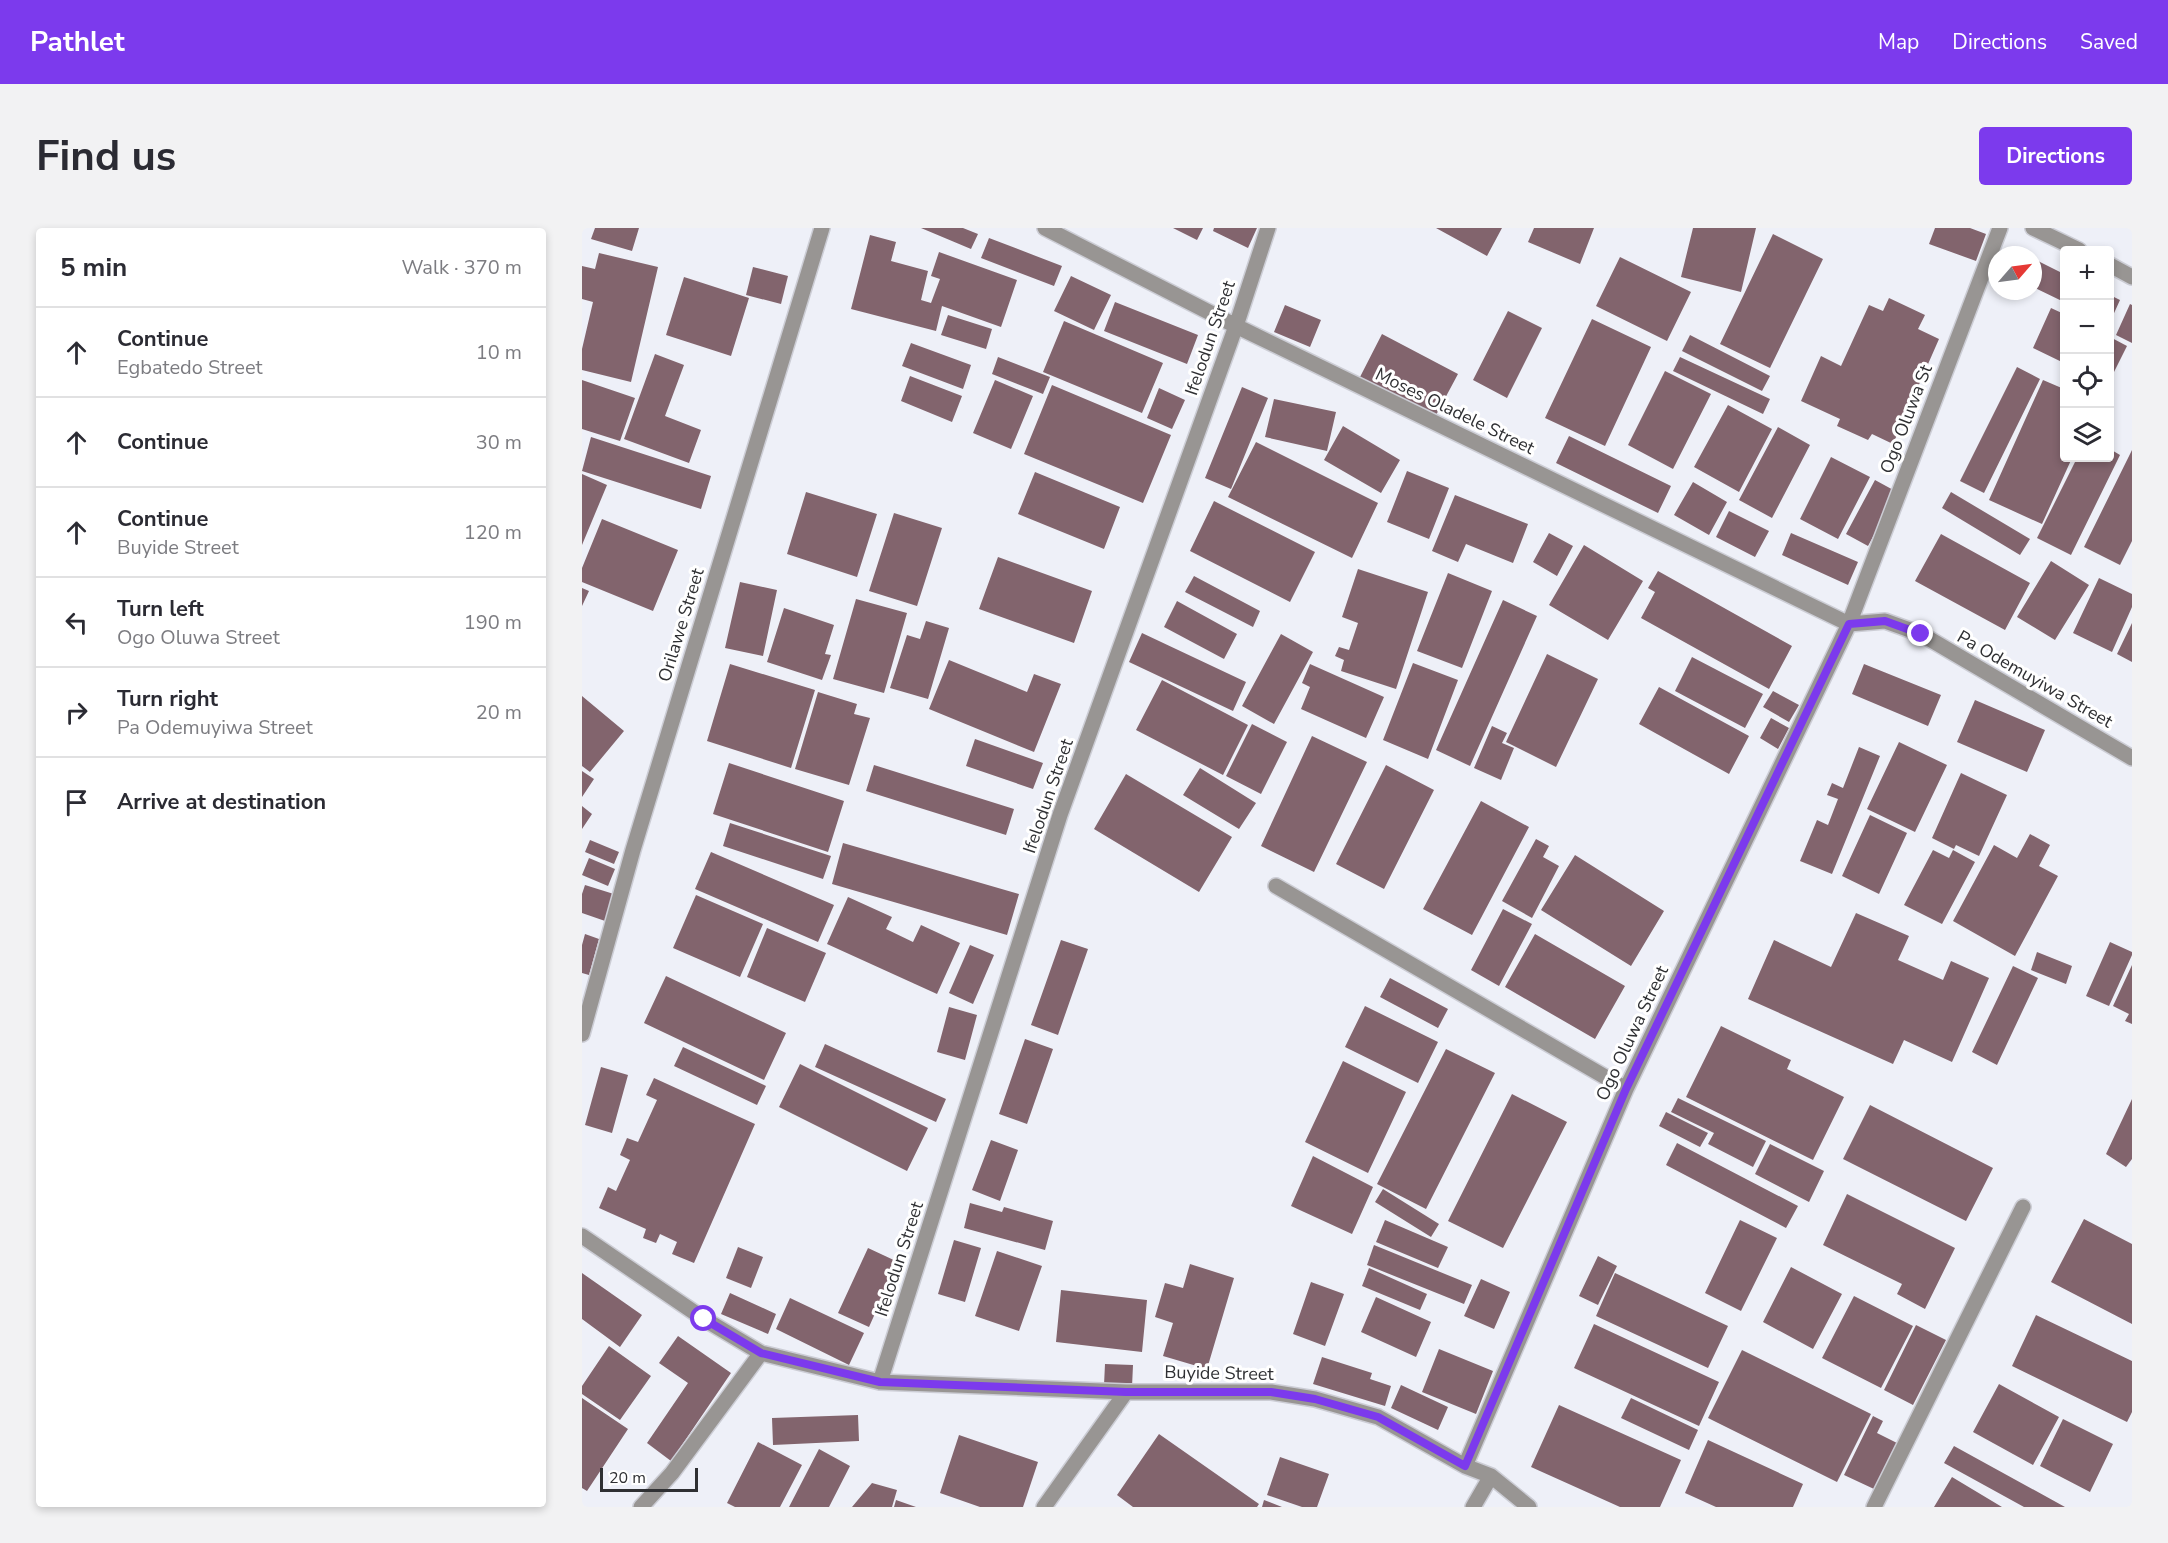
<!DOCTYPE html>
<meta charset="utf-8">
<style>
:root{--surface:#fff;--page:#f2f2f3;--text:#2b2b33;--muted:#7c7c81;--line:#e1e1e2;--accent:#7c3aed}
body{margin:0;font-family:"Nunito Sans",sans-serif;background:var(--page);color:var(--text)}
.controls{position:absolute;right:18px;top:18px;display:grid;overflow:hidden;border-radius:6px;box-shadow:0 3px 9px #0003}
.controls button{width:54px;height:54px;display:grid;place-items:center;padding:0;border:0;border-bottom:2px solid var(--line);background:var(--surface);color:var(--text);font:30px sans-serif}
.compass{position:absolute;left:1406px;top:18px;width:54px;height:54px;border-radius:50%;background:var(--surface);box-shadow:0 3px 9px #0003;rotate:62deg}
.scale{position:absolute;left:18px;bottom:15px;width:98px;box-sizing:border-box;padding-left:6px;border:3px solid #2f3033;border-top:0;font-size:16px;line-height:21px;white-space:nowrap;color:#2f3033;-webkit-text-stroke:4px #fff;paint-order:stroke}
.stop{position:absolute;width:18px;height:18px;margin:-14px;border:4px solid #7c3aed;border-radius:50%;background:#fff}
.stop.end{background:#7c3aed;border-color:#fff;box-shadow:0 2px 6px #0008}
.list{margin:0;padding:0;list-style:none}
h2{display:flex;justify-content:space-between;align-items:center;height:78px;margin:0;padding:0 24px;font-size:26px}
h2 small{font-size:20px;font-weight:400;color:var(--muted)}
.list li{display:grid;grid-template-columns:39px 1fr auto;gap:18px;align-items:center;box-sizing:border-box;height:90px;padding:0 24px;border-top:2px solid var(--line)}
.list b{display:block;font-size:22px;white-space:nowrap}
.list p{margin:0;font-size:20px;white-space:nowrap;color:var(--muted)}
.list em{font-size:20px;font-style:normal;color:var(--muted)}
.icon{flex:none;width:33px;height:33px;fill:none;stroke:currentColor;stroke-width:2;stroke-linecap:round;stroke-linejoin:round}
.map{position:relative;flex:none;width:1550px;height:1279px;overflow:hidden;border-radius:6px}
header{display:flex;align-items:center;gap:36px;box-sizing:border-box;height:84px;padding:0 30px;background:var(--accent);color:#fff}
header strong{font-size:28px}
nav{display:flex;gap:33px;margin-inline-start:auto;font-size:21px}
.intro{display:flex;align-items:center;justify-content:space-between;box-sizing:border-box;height:144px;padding:0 36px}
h1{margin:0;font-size:42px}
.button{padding:15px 27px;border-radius:6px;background:var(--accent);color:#fff;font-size:21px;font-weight:700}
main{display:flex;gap:36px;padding:0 36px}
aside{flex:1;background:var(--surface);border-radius:6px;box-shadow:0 3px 9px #0003}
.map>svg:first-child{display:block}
.building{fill:#82646d}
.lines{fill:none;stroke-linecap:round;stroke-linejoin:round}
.minor-casing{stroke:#cccdd5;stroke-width:18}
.minor{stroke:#989593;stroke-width:15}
.route{stroke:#7c3aed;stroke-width:8}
.labels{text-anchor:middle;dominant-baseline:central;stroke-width:6;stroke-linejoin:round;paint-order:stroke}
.street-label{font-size:18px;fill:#2f3033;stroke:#fff}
</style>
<header>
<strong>Pathlet</strong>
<nav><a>Map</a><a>Directions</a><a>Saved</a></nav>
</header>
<div class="intro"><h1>Find us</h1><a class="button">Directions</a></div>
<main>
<aside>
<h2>5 min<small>Walk · 370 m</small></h2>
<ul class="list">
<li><svg class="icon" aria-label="ahead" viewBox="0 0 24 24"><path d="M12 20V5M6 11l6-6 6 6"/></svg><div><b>Continue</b><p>Egbatedo Street</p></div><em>10 m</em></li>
<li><svg class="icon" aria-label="ahead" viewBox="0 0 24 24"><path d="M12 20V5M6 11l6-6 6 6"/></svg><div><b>Continue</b></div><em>30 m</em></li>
<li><svg class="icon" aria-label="ahead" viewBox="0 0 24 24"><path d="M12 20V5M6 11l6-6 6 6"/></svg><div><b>Continue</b><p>Buyide Street</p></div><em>120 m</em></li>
<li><svg class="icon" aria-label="left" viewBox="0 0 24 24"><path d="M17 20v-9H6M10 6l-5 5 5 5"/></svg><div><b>Turn left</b><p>Ogo Oluwa Street</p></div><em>190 m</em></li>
<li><svg class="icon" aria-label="right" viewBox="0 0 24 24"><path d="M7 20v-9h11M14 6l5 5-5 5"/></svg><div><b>Turn right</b><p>Pa Odemuyiwa Street</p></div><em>20 m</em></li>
<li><svg class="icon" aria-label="arrive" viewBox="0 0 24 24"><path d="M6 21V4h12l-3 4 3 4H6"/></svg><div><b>Arrive at destination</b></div></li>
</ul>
</aside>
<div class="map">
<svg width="1550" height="1279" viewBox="0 0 1550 1279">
<rect width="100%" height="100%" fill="#eef0f8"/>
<path class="building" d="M13 0H57L50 23 9 11Z
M339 0H381L396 6 389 21Z
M591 0H621L615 12Z
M632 0H675L666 20 631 3Z
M854 0H920L905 28Z
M952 0H1012L998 36 946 14Z
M1111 0H1174L1159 64 1099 49Z
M1353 0H1388L1404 6 1394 33 1347 16Z
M1191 6 1241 31 1188 140 1138 116Z
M288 7 314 14 309 33 346 43 339 72 349 75 358 51 349 48 357 24 435 52 419 99 360 78 354 103 269 81Z
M407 10 480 38 472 58 399 30Z
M17 25 76 39 49 154 0 142V121L11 74 0 71V38L13 41Z
M1038 29 1109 64 1085 113 1014 78Z
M1456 33 1482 46V74L1451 59V45Z
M171 39 206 48 199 76 164 67Z
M489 48 529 67 512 102 472 83Z
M102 49 167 70 149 128 84 107Z
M1528 67 1538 72 1528 94Z
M1307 70 1343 87 1336 101 1357 111 1311 216 1290 206 1286 212 1255 198 1258 191 1219 173 1239 128 1259 138 1287 77 1301 83Z
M533 74 616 107 605 136 522 103Z
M1548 76 1550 77V115L1534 107Z
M703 77 739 92 728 119 692 104Z
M1469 80 1482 86V135L1451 120Z
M926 83 960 100 925 170 891 152Z
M366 87 410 101 404 121 359 107Z
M1010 91 1069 119 1023 218 963 190Z
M482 93 581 135 560 185 461 144Z
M800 106 876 146 853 189 778 149Z
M1108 107 1188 148 1180 163 1100 123Z
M1528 109 1545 118 1528 152Z
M329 115 389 137 381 161 320 138Z
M73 126 102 137 83 188 119 202 107 235 42 211Z
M416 129 468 149 461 166 410 146Z
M1098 129 1188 171 1181 186 1091 143Z
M1435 139 1458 151 1402 265 1378 253Z
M1083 143 1129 166 1091 241 1046 217Z
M328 148 380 168 370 194 319 173Z
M0 152 53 170 38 213 0 201Z
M413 152 451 168 429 221 391 205Z
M1461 152 1482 161V230H1490L1460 296 1407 272Z
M470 157 589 207 561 275 442 226Z
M660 159 686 170 649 261 623 250Z
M577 160 603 172 590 201 565 190Z
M692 171 754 184 745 223 683 209Z
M1146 177 1190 201 1157 264 1112 239Z
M761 198 818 232 799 265 742 232Z
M1196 199 1228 217 1190 290 1157 272Z
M987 208 1089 258 1076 285 974 235Z
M9 209 129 248 119 281 0 243Z
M674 214 796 275 770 330 646 269Z
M1528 221 1538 227 1489 327 1455 310 1495 230H1528Z
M1550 222V313L1538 337 1502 319Z
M1249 229 1288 249 1256 311 1218 291Z
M825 243 867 260 847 311 805 294Z
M453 244 538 279 522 321 436 286Z
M0 246 25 257 0 317Z
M1293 252 1315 264 1286 318 1264 306Z
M1111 254 1145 274 1127 307 1092 287Z
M224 264 295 286 275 349 205 326Z
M1369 264 1448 311 1438 327 1360 280Z
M873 267 946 296 931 335 884 316 876 334 850 323Z
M632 273 733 324 708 374 608 323Z
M1147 283 1187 303 1173 329 1134 309Z
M312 285 360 300 335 378 287 363Z
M20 291 96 322 71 383 0 354V340Z
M967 305 991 318 975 348 951 334Z
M1209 305 1276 334 1266 357 1200 327Z
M1359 306 1448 355 1423 402 1333 353Z
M1002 317 1061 353 1026 412 967 377Z
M416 329 510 363 492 415 397 381Z
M1469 333 1507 357 1473 412 1435 389Z
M776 341 846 364 814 461 759 443 762 432 753 428 757 419 767 422 776 395 760 389Z
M1076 343 1210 418 1187 461 1059 390 1073 364 1066 360Z
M866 345 910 363 880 440 835 423Z
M612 348 678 383 671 399 603 364Z
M1517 350 1550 366V379L1530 424 1491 405Z
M158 354 195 362 181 428 143 420Z
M0 360 7 363 0 378Z
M274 371 325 385 302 465 251 451Z
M921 372 955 388 888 538 854 522Z
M595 373 655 406 642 431 582 399Z
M202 380 252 397 243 426 249 427 240 452 185 434Z
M344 393 367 400 346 471 308 460 325 407 338 411Z
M1550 395V434L1535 426Z
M560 405 664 454 651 483 547 434Z
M699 406 731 424 692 496 660 478Z
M965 426 1016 451 974 539 924 514Z
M1110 429 1181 466 1163 500 1093 463Z
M367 432 445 464 452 446 479 456 452 524 347 481Z
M831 435 876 452 846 531 801 512Z
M148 436 233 462 209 540 125 513Z
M728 436 802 469 784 510 719 481 728 459 720 455Z
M1282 436 1359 467 1346 498 1270 466Z
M580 452 666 497 641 547 554 502Z
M1077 459 1167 508 1147 546 1057 496Z
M1191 463 1217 477 1207 494 1181 479Z
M236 464 275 476 272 486 288 490 267 557 213 541Z
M0 468 42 503 8 544 0 538Z
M1393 472 1463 502 1445 544 1375 514Z
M1189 490 1207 500 1196 521 1178 510Z
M670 496 705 514 679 566 644 548Z
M910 498 925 505 920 515 932 520 919 552 892 540Z
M730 508 785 534 732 644 679 618Z
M393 511 461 535 451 561 384 538Z
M1317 514 1365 537 1333 604 1285 581Z
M1277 519 1298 528 1250 646 1218 633 1235 592 1246 597 1256 571 1245 567 1250 555 1261 560Z
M147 535 262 573 246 624 131 586Z
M292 537 432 581 424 607 284 563Z
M804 537 852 562 802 661 754 636Z
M618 540 674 575 657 601 601 567Z
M0 543 12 551 0 569Z
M1379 545 1425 567 1397 628 1374 617 1372 621 1350 610Z
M544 546 650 609 617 664 512 601Z
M899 573 947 599 890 707 841 681Z
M0 578 10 586 0 601Z
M1288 587 1325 605 1297 666 1260 648Z
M148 595 249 628 241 651 141 618Z
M1448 606 1468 617 1457 638 1476 648 1433 728 1371 693 1412 617 1435 630Z
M954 611 967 618 961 629 977 638 950 690 920 673Z
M8 612 37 624 32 636 3 624Z
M261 615 437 666 425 707 250 656Z
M1351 622 1367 630 1371 622 1393 634 1360 696 1322 677Z
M129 624 252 677 236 714 113 661Z
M993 627 1082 683 1049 738 959 682Z
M7 630 33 641 26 658 0 647Z
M3 657 35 667 26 694 0 685V666Z
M114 667 181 696 158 749 91 720Z
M266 669 310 689 304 701 331 714 339 697 378 715 355 766 245 716Z
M921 681 950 696 917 758 889 742Z
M1274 685 1327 708 1316 732 1361 752 1369 733 1407 750 1370 834 1322 812 1311 836 1166 771 1192 712 1249 739Z
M185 700 244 725 223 774 165 749Z
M3 706 17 711 7 747 0 745V717Z
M953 706 1043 758 1013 811 923 759Z
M479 712 506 721 476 807 449 797Z
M1528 714 1550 724V727L1527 778 1504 768Z
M388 717 412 727 391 776 367 765Z
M1455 724 1490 738 1484 756 1449 742Z
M1550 737V796L1543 793 1547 786 1531 778Z
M1431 738 1456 750 1415 837 1390 824Z
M84 748 204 805 182 852 62 795Z
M808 750 866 781 856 800 798 769Z
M783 778 856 814 836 855 763 819Z
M367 779 395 787 383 832 355 824Z
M1139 798 1209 832 1205 841 1262 869 1231 932 1104 869Z
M443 811 471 821 445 896 417 886Z
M243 816 364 871 354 894 233 839Z
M101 819 184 858 175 877 92 838Z
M864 821 913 845 844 981 795 956Z
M761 833 824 864 786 945 723 914Z
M218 836 346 900 325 943 197 879Z
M19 839 46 847 30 905 3 897Z
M72 850 173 896 112 1035 90 1026 95 1014 78 1006 74 1015 61 1010 64 1001 17 980 26 959 34 963 48 932 38 927 45 910 56 914 75 872 64 867Z
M930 866 985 894 921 1020 866 993Z
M1096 870 1184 913 1171 939 1126 916 1132 905 1089 884Z
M1550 871V931L1544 939 1524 926Z
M1288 877 1411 940 1384 993 1261 931Z
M1084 884 1126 905 1118 919 1077 898Z
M409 912 436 922 418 973 390 962Z
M1095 915 1216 978 1204 1000 1084 937Z
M1188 916 1242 943 1227 974 1173 946Z
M731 928 791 959 770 1006 709 978Z
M801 961 857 996 849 1009 793 974Z
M1265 966 1373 1020 1343 1081 1315 1066 1320 1056 1241 1017Z
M388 975 420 984 422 979 471 993 463 1022 382 1000Z
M1502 991 1550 1016V1096L1469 1054Z
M803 992 866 1019 856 1040 794 1014Z
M1158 992 1195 1010 1159 1083 1123 1065Z
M372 1012 399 1020 383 1074 356 1066Z
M792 1017 890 1057 882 1076 785 1037Z
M156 1019 181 1029 169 1060 144 1050Z
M286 1020 316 1034 287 1099 256 1085Z
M415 1023 460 1038 437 1103 393 1088Z
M1016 1028 1035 1038 1016 1077 997 1068Z
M608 1036 652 1050 625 1141 581 1128 591 1095 573 1089 583 1055 601 1060Z
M1209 1039 1260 1066 1231 1121 1181 1094Z
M787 1040 845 1066 838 1082 780 1058Z
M0 1045 60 1087 38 1119 0 1091Z
M1033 1045 1146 1098 1126 1140 1014 1088Z
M899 1051 928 1064 912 1101 882 1088Z
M729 1054 762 1066 743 1118 711 1106Z
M479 1062 565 1072 560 1124 474 1114Z
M148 1065 194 1086 186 1106 139 1086Z
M1272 1068 1331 1098 1299 1160 1240 1130Z
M794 1069 849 1094 834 1129 779 1104Z
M208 1070 282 1105 267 1137 194 1101Z
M1454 1087 1550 1133V1184L1545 1194 1430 1138Z
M1012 1096 1137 1154 1117 1198 992 1140Z
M1334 1097 1364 1112 1331 1177 1302 1162Z
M96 1108 149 1145 89 1233 65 1215 106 1155 77 1135Z
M27 1118 69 1148 38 1192 0 1166V1158Z
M857 1121 911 1143 894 1186 840 1164Z
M1160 1122 1289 1186 1255 1254 1126 1190Z
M740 1129 790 1145 788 1151 809 1158 803 1178 731 1156Z
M523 1136 551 1137 550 1159 522 1157Z
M1417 1156 1477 1189 1451 1237 1391 1204Z
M819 1157 866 1179 856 1202 809 1180Z
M0 1170 46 1201 5 1263 0 1260Z
M1049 1170 1116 1202 1107 1222 1039 1190Z
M977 1177 1099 1232 1078 1279H1038L949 1239Z
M276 1187 277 1213 191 1217 190 1190Z
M1291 1188 1301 1193 1295 1205 1315 1215 1292 1261 1262 1247Z
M1481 1191 1531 1216 1508 1264 1458 1238Z
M577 1206 677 1276 675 1279H551L535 1267Z
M377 1207 456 1234 441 1279H398L358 1265Z
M1126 1212 1221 1256 1211 1279H1134L1103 1265Z
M176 1214 220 1237 198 1279H153L145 1275Z
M1372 1218 1483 1279H1442L1362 1235Z
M237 1221 268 1238 247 1279H207Z
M698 1229 747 1246 735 1279H720L685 1267Z
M1370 1249 1420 1279H1352Z
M290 1255 315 1262 310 1279H270Z
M314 1272 334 1279H312Z
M682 1272 700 1279H680Z"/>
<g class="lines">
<g class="minor-casing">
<path id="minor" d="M463 0 654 98 1267 396
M1451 0 1497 22
M1528 37 1550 49
M1267 396 1303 393 1339 406 1550 530
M694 658 1044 861
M0 806 51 622 240 0
M0 1008 122 1091 179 1125 298 1154 544 1164H689L733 1171 796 1189 883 1238 909 1248 947 1279
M298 1154 478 587 654 98 686 0
M883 1238 1044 861 1267 396 1418 0
M59 1279 90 1245 179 1125
M462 1279 544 1164
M891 1279 909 1248
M1292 1279 1441 979"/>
</g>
<use href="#minor" class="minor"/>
</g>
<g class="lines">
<path class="route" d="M122 1091 179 1125 298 1154 544 1164H689L733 1171 796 1189 883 1238 1044 861 1267 396 1303 393 1339 406"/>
</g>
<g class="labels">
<g class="street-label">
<text transform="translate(628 110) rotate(-71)">Ifelodun Street</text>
<text transform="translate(873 183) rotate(26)">Moses Oladele Street</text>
<text transform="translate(1324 191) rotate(-69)">Ogo Oluwa St</text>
<text transform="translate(99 397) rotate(-73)">Orilawe Street</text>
<text transform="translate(1453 451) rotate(30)">Pa Odemuyiwa Street</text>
<text transform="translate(466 568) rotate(-71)">Ifelodun Street</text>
<text transform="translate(1050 805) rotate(-65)">Ogo Oluwa Street</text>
<text transform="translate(317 1031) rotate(-72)">Ifelodun Street</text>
<text transform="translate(637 1145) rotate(1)">Buyide Street</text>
</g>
</g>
</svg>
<div class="controls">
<button>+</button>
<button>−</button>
<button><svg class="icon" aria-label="locate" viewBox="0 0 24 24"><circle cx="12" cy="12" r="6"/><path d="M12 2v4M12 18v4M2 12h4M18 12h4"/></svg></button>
<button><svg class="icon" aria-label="layers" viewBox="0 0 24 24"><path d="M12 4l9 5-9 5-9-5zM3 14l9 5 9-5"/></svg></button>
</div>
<svg class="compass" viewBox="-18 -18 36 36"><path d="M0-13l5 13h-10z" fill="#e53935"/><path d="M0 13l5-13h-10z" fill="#7c7c81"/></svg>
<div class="scale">20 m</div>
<div class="stop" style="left:122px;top:1091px"></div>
<div class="stop end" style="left:1339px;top:406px"></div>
</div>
</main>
